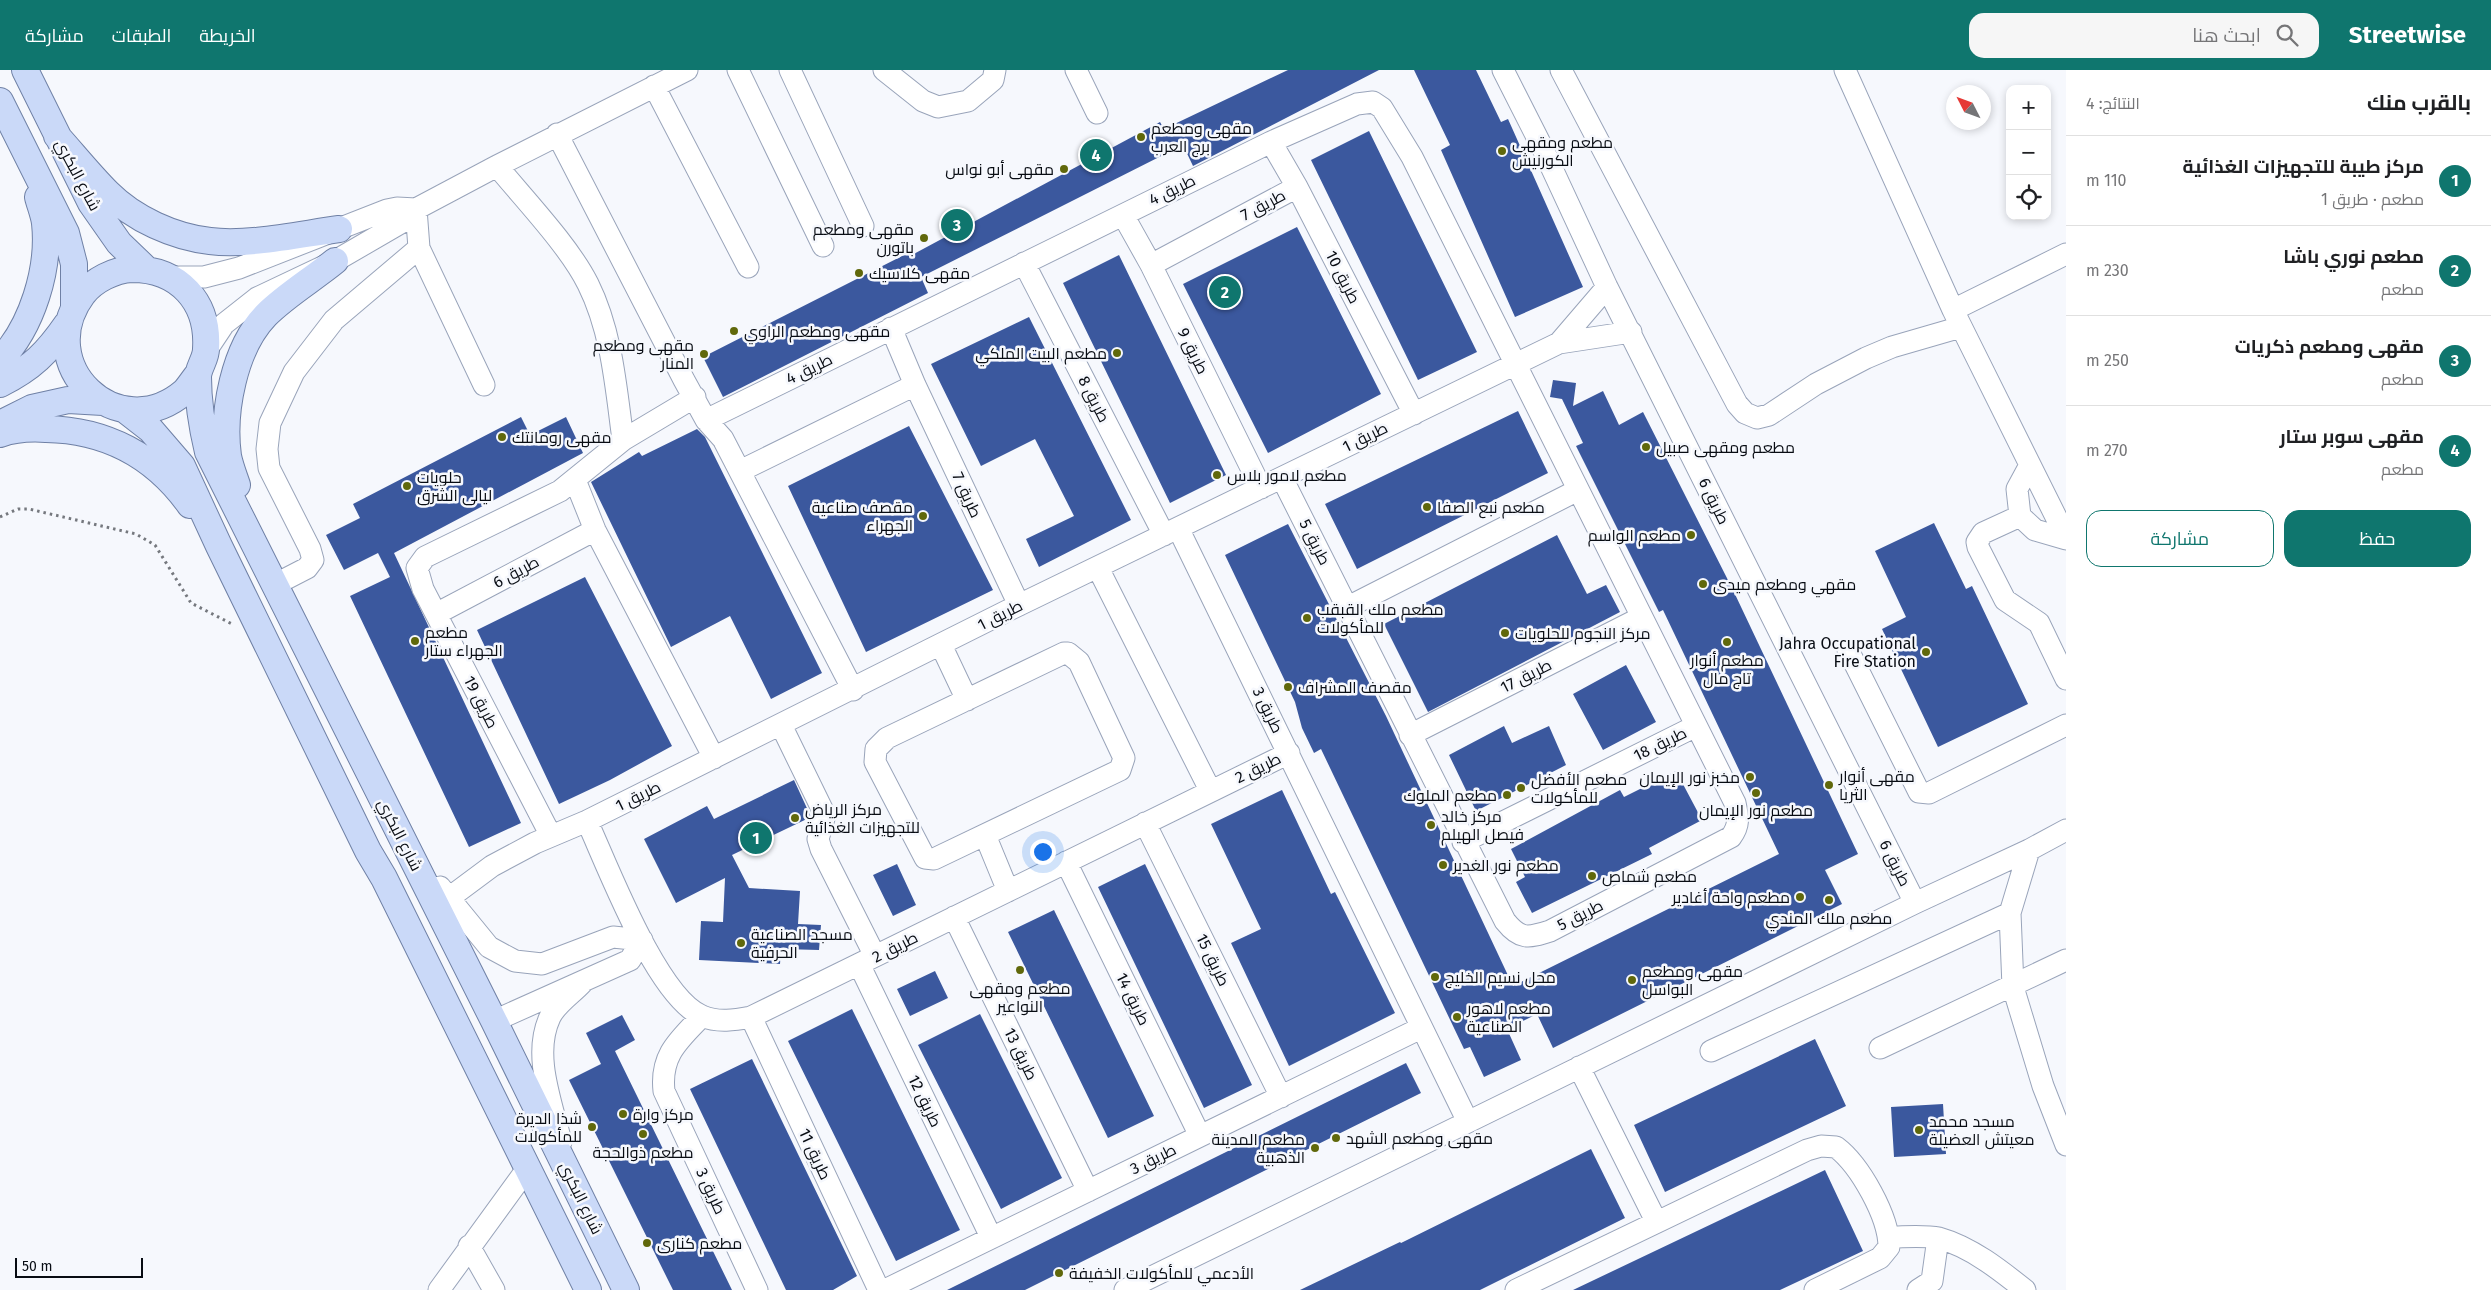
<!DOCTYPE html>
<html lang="ar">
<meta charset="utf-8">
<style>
:root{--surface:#fff;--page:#f6f6f6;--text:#202124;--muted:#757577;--line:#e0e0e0;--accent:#0f766e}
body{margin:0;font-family:"Fira Sans",Cairo,sans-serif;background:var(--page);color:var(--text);direction:rtl}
.controls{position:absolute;right:15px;top:15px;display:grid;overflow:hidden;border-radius:10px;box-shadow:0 2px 8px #0003}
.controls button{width:45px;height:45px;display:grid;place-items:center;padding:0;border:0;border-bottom:1px solid var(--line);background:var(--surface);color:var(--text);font:25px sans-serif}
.compass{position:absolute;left:1946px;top:15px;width:45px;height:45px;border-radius:50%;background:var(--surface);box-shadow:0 2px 8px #0003;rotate:312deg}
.scale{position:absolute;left:15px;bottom:12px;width:128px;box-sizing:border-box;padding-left:5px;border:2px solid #080c13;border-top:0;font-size:14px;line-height:18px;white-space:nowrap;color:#080c13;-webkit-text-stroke:4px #f6f8fd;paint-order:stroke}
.you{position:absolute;left:1042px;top:781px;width:18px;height:18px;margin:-12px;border:4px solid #fff;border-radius:50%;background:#1a73e8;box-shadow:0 0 0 8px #1a73e833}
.badge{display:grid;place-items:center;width:32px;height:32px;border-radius:50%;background:var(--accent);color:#fff;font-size:16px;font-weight:700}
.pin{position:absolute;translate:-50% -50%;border:2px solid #fff;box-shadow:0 1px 5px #0006}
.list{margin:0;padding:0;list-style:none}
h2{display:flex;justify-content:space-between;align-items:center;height:65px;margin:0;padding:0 20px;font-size:21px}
h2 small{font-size:16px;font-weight:400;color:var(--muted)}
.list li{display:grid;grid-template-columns:32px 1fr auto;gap:15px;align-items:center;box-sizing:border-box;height:90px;padding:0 20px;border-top:1px solid var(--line)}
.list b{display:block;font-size:19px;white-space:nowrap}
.list p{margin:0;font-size:16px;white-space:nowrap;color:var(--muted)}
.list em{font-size:16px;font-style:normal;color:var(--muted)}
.actions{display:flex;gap:10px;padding:15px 20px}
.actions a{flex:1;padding:11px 0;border:1px solid var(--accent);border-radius:15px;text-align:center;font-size:18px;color:var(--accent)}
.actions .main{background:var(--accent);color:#fff}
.icon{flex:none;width:28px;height:28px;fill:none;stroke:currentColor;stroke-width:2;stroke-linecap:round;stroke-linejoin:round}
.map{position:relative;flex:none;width:2066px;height:1220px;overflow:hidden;direction:ltr}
header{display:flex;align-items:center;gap:30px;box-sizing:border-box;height:70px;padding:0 25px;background:var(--accent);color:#fff}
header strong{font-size:24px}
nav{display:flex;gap:28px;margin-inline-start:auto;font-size:18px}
.search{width:350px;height:45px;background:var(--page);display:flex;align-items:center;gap:12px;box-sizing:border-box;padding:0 18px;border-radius:15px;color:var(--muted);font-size:19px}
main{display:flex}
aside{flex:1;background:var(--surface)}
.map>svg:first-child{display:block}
.building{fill:#3b589e}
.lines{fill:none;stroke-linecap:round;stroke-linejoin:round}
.minor-casing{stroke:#99a4ba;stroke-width:23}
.major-casing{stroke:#6f80a5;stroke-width:28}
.path{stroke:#75787e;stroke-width:3;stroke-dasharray:2.5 4;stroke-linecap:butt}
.minor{stroke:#fff;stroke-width:21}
.major{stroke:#cad9f8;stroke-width:26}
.poi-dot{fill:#60680b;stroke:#f6f8fd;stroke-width:2}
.labels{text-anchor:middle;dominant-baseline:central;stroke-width:5;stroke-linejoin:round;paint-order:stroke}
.poi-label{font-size:16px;fill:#080c13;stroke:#f6f8fd;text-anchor:start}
.street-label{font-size:16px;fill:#080c13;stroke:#f6f8fd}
</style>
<header>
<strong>Streetwise</strong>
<div class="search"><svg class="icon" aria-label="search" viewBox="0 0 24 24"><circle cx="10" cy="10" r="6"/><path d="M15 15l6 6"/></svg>ابحث هنا</div>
<nav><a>الخريطة</a><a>الطبقات</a><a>مشاركة</a></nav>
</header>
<main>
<aside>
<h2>بالقرب منك<small>النتائج: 4</small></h2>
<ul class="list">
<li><span class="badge">1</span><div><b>مركز طيبة للتجهيزات الغذائية</b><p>مطعم · طريق 1</p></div><em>110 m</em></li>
<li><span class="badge">2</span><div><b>مطعم نوري باشا</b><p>مطعم</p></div><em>230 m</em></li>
<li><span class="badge">3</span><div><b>مقهى ومطعم ذكريات</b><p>مطعم</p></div><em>250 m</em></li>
<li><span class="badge">4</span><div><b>مقهى سوبر ستار</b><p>مطعم</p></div><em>270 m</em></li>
</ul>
<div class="actions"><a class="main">حفظ</a><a>مشاركة</a></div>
</aside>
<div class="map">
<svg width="2066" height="1220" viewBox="0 0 2066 1220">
<rect width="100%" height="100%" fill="#f6f8fd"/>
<path class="building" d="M1288 0H1379L1193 96 1183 75 921 207 928 223 723 327 703 287 908 183 910 186 1160 52 1164 59Z
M1414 0H1476L1501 52 1508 49 1583 217 1515 247 1441 80 1450 75Z
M1369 61 1477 282 1418 310 1311 90Z
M1297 157 1381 324 1268 383 1183 214Z
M1119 185 1226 405 1170 433 1063 213Z
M1029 247 1131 450 1039 497 1026 469 1074 446 1035 369 981 396 931 294Z
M1553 310 1576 313 1573 336 1603 321 1619 355 1643 342 1733 520 1858 784 1825 800 1842 834 1553 978 1537 944 1507 959 1521 990 1484 1007 1470 977 1464 979 1321 679 1314 683 1302 658 1295 632 1225 485 1288 454 1386 646 1513 916 1779 784 1663 540 1659 542 1576 376 1583 373 1562 329 1550 327Z
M1518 341 1548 403 1357 499 1325 434Z
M521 347 530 365 566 347 583 383 394 483 521 753 469 777 350 526 390 507 378 483 344 500 326 465 360 448 353 434Z
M909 356 993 520 866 582 788 416Z
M697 359 705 367 822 603 771 629 730 546 671 577 591 412 639 382 642 386Z
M1934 453 1966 519 1972 516 2028 634 1938 677 1882 559 1906 547 1875 481Z
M1557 465 1587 524 1606 515 1620 542 1428 642 1384 554Z
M585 507 672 676 610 710 559 734 477 560Z
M1626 595 1656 652 1603 680 1573 624Z
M1504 656 1512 673 1549 656 1566 695 1476 741 1449 685Z
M1676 701 1702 750 1649 778 1652 784 1532 843 1516 812 1525 807 1511 779 1620 720 1624 727Z
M794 710 811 747 732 785 749 818 800 821 798 854 821 855 819 880 781 879 780 894 699 890 701 851 723 852 725 808 676 833 644 769 707 736 714 749Z
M1282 720 1331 824 1335 822 1395 943 1289 996 1231 873 1261 859 1211 754Z
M897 794 916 835 893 846 873 805Z
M1145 794 1252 1015 1204 1038 1098 817Z
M1054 840 1154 1046 1108 1068 1008 862Z
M935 901 948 928 910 946 897 919Z
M852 939 960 1160 896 1191 788 971Z
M980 944 1062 1108 1001 1139 918 975Z
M622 945 635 970 615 981 732 1220H673L569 1010 601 994 586 963Z
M1815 969 1846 1036 1665 1122 1634 1055Z
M752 989 857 1206 833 1220H786L690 1019Z
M1406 993 1421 1023 1033 1216 1025 1220H947Z
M1943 1034 1946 1084 1894 1087 1891 1037Z
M1591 1079 1625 1148 1480 1220H1300L1400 1172 1401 1173Z
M1825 1100 1863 1181 1780 1220H1573Z"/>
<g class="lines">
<g class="minor-casing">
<path id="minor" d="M738 0 823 176
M790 0 863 156
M884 0 923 31 938 37 968 31 993 10 995 0
M1076 0 1097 43
M1503 0 1542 77 1607 217 1915 833
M1561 0 1737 334 1745 343 1757 348 1769 345 1816 314 1866 288 1892 277 1961 257
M1845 0 1953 240 2066 467
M654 16 748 197
M557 64 684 310 706 350 723 369 853 620
M1271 72 1297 117 1414 344
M497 96C525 130 569 176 588 214 612 262 616 318 623 370
M416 139 419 178 484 315
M1123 145 1151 195 1261 418
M1024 193 1164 465
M1151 195 1297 117
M170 207H204L239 198 387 140 397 138 416 139
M1953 240 2066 184
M891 258 915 315 1019 535
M1559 273 1607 217
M206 281 224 254 257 228 335 191 404 151 416 139 497 96 687 0
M706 350 1271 72 1357 34 1373 32 1382 38 1412 87 1735 733C1738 747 1740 755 1731 767L1550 861C1528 868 1520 870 1505 851L1282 408
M2030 395 2017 419 2020 446 2035 460 2066 469
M740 401 915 315
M575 410 595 460 714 688
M2020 446 1983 463 1977 472 1978 477 2005 530 2039 553 2066 609
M1178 458 1468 1052
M1098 498 1210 720
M274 515 307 498 313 490 310 479 269 398 267 379 270 353 294 302 334 250 419 178
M1348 537 1578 420
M436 544 595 460
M941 575 967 630
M1848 580 1919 722 1929 723 2066 655
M1064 583H1068L1079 592 1124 688 1120 700 934 789 925 788 875 692 876 679 887 668Z
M781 655 825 745 818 769 821 779 875 886
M1410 665 1642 547
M587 751C608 797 657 927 702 946 718 953 735 950 751 947L1289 683
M1145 753 1281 1027
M985 765 1008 821
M551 766 423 519 417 498 425 487 560 421 623 370 695 327
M1463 772 1696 656
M2029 780 2010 843 2013 917 2043 1016 2066 1075
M1066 792 1200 1066
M440 817 489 877 515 891 542 894 613 867 642 870
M449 828 492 796 535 773 587 751 1019 535 1559 273 1631 262
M954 847 1088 1121
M859 894 991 1167
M702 946C679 970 660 985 664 1021L757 1220
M751 947 879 1220
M494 951 630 890 642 870
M1880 978 2066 890
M1711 981 2010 843
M1579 997 1656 1151
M561 1072C552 1033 532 985 550 947 556 934 573 923 582 913
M1889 1167C1904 1167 1924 1165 1939 1168 1971 1177 2000 1200 2025 1220
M469 1176 494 1220
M439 1220 527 1099
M885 1220 1421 958
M1125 1220 1915 833 2029 780 2066 760
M1516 1220 1807 1080 1821 1076 1836 1077C1860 1095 1889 1147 1889 1177L1880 1188 1815 1220
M1918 1220 1932 1211 1938 1168"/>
</g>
<g class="major-casing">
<path id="major" d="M25 0 91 133 119 173 146 199
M0 31 66 163 74 194V237
M57 66C74 85 90 105 108 123 134 149 174 167 210 171 248 176 301 164 339 159
M0 290C32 257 50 199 45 153 44 145 40 135 38 127
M198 304C193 310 189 317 184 322 118 378 30 295 83 224 94 210 114 200 132 199 179 199 209 232 206 279 206 289 198 298 198 307 198 333 202 357 208 382L494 951 626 1220
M0 314C32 298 47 283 67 254
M124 339 151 360 182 396 219 476 368 781 384 808 588 1220
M0 354 32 338 68 330 103 332
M0 364C14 359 31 358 46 359 106 360 155 386 190 435
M237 415C234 406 230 396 228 386 222 342 234 278 266 245 286 225 313 209 335 191"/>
</g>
<path class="path" d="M0 447 18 439H29L136 464 155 475 191 533 234 555"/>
<use href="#minor" class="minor"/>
<use href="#major" class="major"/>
</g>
<g class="poi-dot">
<circle cx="1141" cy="67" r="5"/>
<circle cx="1502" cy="81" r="5"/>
<circle cx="1064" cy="99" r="5"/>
<circle cx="924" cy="168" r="5"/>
<circle cx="859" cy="203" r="5"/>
<circle cx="734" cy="261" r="5"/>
<circle cx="1117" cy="283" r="5"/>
<circle cx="704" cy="284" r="5"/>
<circle cx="502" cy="367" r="5"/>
<circle cx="1646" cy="377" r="5"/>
<circle cx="1217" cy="405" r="5"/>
<circle cx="407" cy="416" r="5"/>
<circle cx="1427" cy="437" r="5"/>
<circle cx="923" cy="446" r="5"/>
<circle cx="1691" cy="465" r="5"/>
<circle cx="1703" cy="514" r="5"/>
<circle cx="1307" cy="548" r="5"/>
<circle cx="1505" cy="563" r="5"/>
<circle cx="415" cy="571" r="5"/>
<circle cx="1727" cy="572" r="5"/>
<circle cx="1926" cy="582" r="5"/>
<circle cx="1288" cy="617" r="5"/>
<circle cx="1750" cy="707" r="5"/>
<circle cx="1829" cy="715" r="5"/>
<circle cx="1521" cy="718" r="5"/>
<circle cx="1756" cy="723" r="5"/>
<circle cx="1507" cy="725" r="5"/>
<circle cx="795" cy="748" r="5"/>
<circle cx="1431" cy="755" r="5"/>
<circle cx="1443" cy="795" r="5"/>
<circle cx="1592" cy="806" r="5"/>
<circle cx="1800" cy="827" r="5"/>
<circle cx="1829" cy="830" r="5"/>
<circle cx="741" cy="873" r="5"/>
<circle cx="1020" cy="900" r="5"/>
<circle cx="1435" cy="907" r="5"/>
<circle cx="1632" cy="910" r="5"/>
<circle cx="1457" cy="947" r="5"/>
<circle cx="623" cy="1044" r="5"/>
<circle cx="592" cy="1057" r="5"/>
<circle cx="1919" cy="1060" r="5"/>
<circle cx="643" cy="1064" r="5"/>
<circle cx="1336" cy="1068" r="5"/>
<circle cx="1315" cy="1078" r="5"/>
<circle cx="647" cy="1173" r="5"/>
<circle cx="1059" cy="1203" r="5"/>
</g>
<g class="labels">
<g class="poi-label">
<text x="1151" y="58">مقهى ومطعم<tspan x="1151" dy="18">برج العرب</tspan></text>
<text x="1512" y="72">مطعم ومقهى<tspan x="1512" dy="18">الكورنيش</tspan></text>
<text x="1054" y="99" text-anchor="end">مقهى أبو نواس</text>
<text x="914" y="159" text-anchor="end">مقهى ومطعم<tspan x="914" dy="18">باتورن</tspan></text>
<text x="869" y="203">مقهى كلاسيك</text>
<text x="744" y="261">مقهى ومطعم الراوي</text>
<text x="694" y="275" text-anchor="end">مقهى ومطعم<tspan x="694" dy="18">المنار</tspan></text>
<text x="1107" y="283" text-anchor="end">مطعم البيت الملكي</text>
<text x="512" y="367">مقهى رومانتك</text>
<text x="1656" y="377">مطعم ومقهى صبيل</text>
<text x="1227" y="405">مطعم لامور بلاس</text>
<text x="417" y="407">حلويات<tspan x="417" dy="18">ليالى الشرق</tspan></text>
<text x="913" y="437" text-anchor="end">مقصف صناعية<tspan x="913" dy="18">الجهراء</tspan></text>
<text x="1437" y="437">مطعم نبع الصفا</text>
<text x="1681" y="465" text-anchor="end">مطعم الواسم</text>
<text x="1713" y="514">مقهي ومطعم ميدى</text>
<text x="1317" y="539">مطعم ملك القبقب<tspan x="1317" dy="18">للمأكولات</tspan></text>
<text x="425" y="562">مطعم<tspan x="425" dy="18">الجهراء ستار</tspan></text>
<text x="1515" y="563">مركز النجوم للحلويات</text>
<text x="1916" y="573" text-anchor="end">Jahra Occupational<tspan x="1916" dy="18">Fire Station</tspan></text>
<text x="1727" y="590" text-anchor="middle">مطعم أنوار<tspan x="1727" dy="18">تاج مال</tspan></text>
<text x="1298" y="617">مقصف المشراف</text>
<text x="1839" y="706">مقهى أنوار<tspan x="1839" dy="18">الثريا</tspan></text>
<text x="1740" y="707" text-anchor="end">مخبز نور الإيمان</text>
<text x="1531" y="709">مطعم الأفضل<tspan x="1531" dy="18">للمأكولات</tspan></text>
<text x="1497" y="725" text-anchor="end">مطعم الملوك</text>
<text x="805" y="739">مركز الرياض<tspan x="805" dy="18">للتجهيزات الغذائية</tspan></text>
<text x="1756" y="740" text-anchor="middle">مطعم نور الإيمان</text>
<text x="1441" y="746">مركز خالد<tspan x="1441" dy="18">فيصل الهيلم</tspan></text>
<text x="1453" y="795">مطعم نور الغدير</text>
<text x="1602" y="806">مطعم شماص</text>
<text x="1790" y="827" text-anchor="end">مطعم واحة أغادير</text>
<text x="1829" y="848" text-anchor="middle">مطعم ملك المندي</text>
<text x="751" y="864">مسجد الصناعية<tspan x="751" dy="18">الحرفية</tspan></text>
<text x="1642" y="901">مقهى ومطعم<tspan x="1642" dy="18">البواسل</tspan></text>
<text x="1445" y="907">محل نسيم الخليج</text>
<text x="1020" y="918" text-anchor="middle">مطعم ومقهى<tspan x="1020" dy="18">النواعير</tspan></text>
<text x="1467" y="938">مطعم لاهور<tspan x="1467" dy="18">الصناعية</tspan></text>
<text x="633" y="1044">مركز وارة</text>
<text x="582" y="1048" text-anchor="end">شذا الديرة<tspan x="582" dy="18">للمأكولات</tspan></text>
<text x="1929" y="1051">مسجد محمد<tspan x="1929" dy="18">معيتش العضيلة</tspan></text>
<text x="1346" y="1068">مقهى ومطعم الشهد</text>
<text x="1305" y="1069" text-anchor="end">مطعم المدينة<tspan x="1305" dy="18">الذهبية</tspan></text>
<text x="643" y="1082" text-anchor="middle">مطعم ذوالحجة</text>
<text x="657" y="1173">مطعم كنارى</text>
<text x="1069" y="1203">الأدعمي للمأكولات الخفيفة</text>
</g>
<g class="street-label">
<text transform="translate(78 105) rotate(62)">شارع البكري</text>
<text transform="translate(1172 120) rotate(-26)">طريق 4</text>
<text transform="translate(1263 135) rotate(-28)">طريق 7</text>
<text transform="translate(1343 207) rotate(63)">طريق 10</text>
<text transform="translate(1193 281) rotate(64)">طريق 9</text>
<text transform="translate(809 299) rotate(-26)">طريق 4</text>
<text transform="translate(1094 329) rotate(63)">طريق 8</text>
<text transform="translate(1365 367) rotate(-26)">طريق 1</text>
<text transform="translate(967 425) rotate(65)">طريق 7</text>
<text transform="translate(1714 431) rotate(64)">طريق 6</text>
<text transform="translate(1315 472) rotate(63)">طريق 5</text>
<text transform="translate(516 502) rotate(-28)">طريق 6</text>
<text transform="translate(1000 545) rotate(-27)">طريق 1</text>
<text transform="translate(1526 606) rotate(-27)">طريق 17</text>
<text transform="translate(481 632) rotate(63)">طريق 19</text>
<text transform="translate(1268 640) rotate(64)">طريق 3</text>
<text transform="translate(1660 674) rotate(-26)">طريق 18</text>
<text transform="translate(1258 698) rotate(-26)">طريق 2</text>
<text transform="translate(638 726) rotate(-26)">طريق 1</text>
<text transform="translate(400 765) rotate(63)">شارع البكري</text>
<text transform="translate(1895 793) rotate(63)">طريق 6</text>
<text transform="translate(1580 845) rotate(-27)">طريق 5</text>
<text transform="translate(895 877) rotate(-27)">طريق 2</text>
<text transform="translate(1213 890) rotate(64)">طريق 15</text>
<text transform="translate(1133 929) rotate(64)">طريق 14</text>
<text transform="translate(1021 984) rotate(64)">طريق 13</text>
<text transform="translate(925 1031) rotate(64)">طريق 12</text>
<text transform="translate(815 1084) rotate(65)">طريق 11</text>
<text transform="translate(1153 1089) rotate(-26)">طريق 3</text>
<text transform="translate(711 1121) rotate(65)">طريق 3</text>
<text transform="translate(581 1128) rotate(64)">شارع البكري</text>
</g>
</g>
</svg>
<div class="controls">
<button>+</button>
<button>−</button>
<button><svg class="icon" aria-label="locate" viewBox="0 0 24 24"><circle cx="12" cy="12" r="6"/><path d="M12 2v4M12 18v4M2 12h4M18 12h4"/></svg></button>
</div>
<svg class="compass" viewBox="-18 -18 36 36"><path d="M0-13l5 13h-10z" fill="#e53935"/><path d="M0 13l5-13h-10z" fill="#757577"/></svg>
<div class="scale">50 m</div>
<div class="you"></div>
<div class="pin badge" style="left:756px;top:768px">1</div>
<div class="pin badge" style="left:1225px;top:222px">2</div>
<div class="pin badge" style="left:957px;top:155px">3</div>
<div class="pin badge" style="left:1096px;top:85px">4</div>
</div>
</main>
